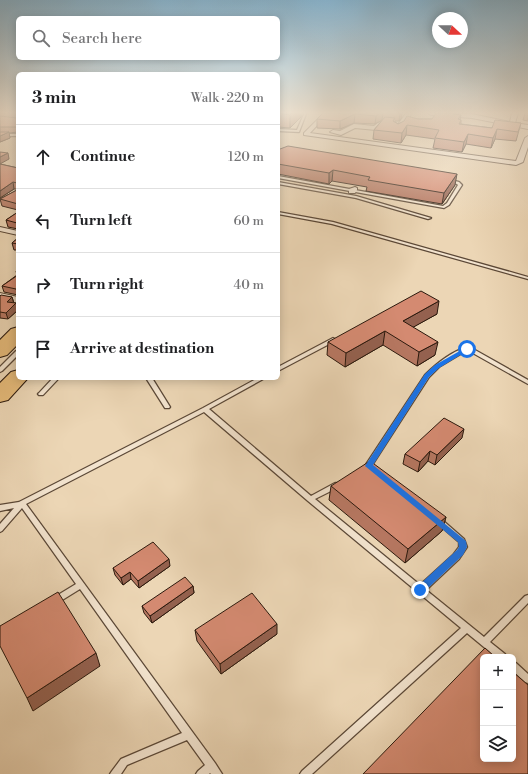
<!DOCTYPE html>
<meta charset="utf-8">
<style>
:root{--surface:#fff;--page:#f6f6f6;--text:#202124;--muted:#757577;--line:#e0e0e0}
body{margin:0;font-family:"Libre Bodoni",serif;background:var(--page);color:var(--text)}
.controls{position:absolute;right:12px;bottom:12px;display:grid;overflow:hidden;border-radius:6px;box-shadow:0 2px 10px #0003}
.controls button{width:36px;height:36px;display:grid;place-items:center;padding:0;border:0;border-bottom:1px solid var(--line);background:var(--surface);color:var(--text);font:20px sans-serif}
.compass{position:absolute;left:432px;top:12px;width:36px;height:36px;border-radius:50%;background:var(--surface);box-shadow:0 2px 10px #0003;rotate:111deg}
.stop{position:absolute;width:12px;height:12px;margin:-9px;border:3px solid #1a73e8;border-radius:50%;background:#fff}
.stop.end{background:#1a73e8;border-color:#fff;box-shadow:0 1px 4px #0008}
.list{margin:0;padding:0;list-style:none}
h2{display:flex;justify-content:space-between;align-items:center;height:52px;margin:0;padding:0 16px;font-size:17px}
h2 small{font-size:13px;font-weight:400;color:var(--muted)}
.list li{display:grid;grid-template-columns:26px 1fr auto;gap:12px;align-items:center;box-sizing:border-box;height:64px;padding:0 16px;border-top:1px solid var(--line)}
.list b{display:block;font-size:15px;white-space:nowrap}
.list em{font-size:13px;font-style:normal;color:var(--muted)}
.icon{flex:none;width:22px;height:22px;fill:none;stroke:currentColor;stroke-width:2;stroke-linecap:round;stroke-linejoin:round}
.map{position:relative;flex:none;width:528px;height:774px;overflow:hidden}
.search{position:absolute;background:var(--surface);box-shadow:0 2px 10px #0003;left:16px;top:16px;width:264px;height:44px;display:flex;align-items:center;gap:10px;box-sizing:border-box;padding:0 14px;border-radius:6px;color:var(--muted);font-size:15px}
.panel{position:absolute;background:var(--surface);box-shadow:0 2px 10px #0003;left:16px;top:72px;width:264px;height:308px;border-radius:6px}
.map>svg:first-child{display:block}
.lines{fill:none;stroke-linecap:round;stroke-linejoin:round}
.lane-casing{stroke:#5b4837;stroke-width:2.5}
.street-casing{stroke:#5b4837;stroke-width:2}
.highway-casing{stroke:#2b190d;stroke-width:2}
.lane{fill:#f3e4cf;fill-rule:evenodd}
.street{fill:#f3e4cf;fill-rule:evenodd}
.highway{fill:#e6bb7a;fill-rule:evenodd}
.wall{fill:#b67761;stroke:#2b190d}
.shaded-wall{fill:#94614f;stroke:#2b190d}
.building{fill:#d48a71;stroke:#2b190d}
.route{fill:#1a73e8}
</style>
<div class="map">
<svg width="528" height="774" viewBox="0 0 528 774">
<rect width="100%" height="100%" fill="#ecd6b5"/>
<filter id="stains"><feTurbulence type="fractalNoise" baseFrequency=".005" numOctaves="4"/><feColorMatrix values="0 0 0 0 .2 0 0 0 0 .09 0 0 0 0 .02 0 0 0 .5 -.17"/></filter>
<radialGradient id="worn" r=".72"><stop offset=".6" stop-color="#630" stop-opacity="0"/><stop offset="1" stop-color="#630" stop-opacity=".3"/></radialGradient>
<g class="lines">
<g class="lane-casing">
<path id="lane" d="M303 113H306V114L299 132 278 131V129L297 130 304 114Z
M0 134H18V136H0Z
M278 176 443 206 447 203 458 185 457 184 447 181V179L459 182 462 185 449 205 444 208 278 178Z
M278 182 356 196 431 218 428 219 356 198 278 184Z
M278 212 333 222 528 277V279L332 224 278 214Z
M333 338 335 339 336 340 335 341 278 371V367Z
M467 347 475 350 528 380V384L471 352 467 351 464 352 439 367 429 377 369 470H365L364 468 365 466 425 375C437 363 451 352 467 347Z
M18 350V355L2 371 0 372V367L16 351Z
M53 378H59L43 395H39L38 394 39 393Z
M146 378H152L170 407 169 408H165Z
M258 378H265L209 409 311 496 335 483H339L340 485 339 487 315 499 420 585 453 555 459 547V542L436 522 435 520 436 518 438 517 440 518 464 539 467 547 459 559 426 590 484 637 525 596 528 595V603L490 642 505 654 506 657H496L467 633 312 774H300L302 771 461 628 308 501 204 412 26 504 215 763 222 774H211L210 773 209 774H196L198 771 205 765 187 740 127 765 121 774H110L112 771 121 759 182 733 80 589 59 602 56 603 53 602 52 600 53 598 76 584 22 508 2 531 0 532V524L14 508 0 511V505L19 502 203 408Z
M513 662 516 663 528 674V683L525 682 513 671Z"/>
</g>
<g class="street-casing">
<path id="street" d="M406 113H412L400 130H396L395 129Z
M428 113 472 114 510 122 512 113H518L515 123 528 125V129L472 118 431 115Z
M320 117 323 119 310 133 516 161 525 138 528 136V147L523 162 516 165 304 135V133Z
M380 121H387L390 123 382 125 376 130 355 128 341 135 330 132 333 130 340 131 354 124 374 126Z
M355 187 357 188V190L355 193H349V189Z
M0 227 18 231V235L0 231Z
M0 293 18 297V303L0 299Z"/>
</g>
<g class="highway-casing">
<path id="highway" d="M18 327V344L7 355 0 357V340L11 329Z
M18 370V378H28L8 400 0 402V383L11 372Z"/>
</g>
<use href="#lane" class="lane"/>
<use href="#street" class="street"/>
<use href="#highway" class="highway"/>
</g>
<path class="wall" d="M0 113H18V132L9 133 10 138 0 142Z
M278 113H301V117L290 128 278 127Z
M347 113H402L401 119 399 121H395V122L398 124 418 119H432L454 113H455V114L461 115 460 120H461V124L492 128 521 123 516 141 495 139 491 148 466 144 462 152 433 148 435 139 406 135 401 143 373 139 374 130 382 120 375 124 354 123 340 129 317 128V119L346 114Z
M525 113H528V121L523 120Z
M278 151 455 185 442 204 366 191 367 187 332 181 329 184 278 174Z
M0 164 18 168V210L2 206 0 199 17 190V189H14L0 198Z
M18 212V229L8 227 6 220Z
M18 238V250H14L12 243Z
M18 270V295L4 292 2 286 17 275 16 271Z
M0 296 12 297 14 303 18 310 8 319 0 318Z
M437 314 413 327 435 355 417 366 383 345 345 367 327 355 328 342Z
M462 438 435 465 428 461 418 472 403 464 405 454Z
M331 486 446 517 442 531 405 563 329 500Z
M170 566 139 588 131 579 123 585 115 575 113 568Z
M193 586 194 593 152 623 144 613 142 606Z
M195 630 277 634 221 674 197 641Z"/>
<path class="shaded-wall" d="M292 113H301V117L290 128V115Z
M380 113H383L382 120 375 124 376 116Z
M400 113H402L401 119 399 121Z
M355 114 354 123 340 129V121Z
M407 125 406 135 401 143 402 133Z
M497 129 495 139 491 148 493 138Z
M9 132 10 138 0 142V136Z
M468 134 466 144 462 152 464 142Z
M8 153 9 159 0 164V157Z
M333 170 332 181 329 184V173Z
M457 174 455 185 442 204 444 193Z
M13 182 14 189 0 198V191Z
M12 297 14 304 7 302Z
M439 301 437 314 401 334 403 321Z
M16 303 18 310 8 319 6 313Z
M385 331 383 345 345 367 346 353Z
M438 342 435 355 417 366 419 352Z
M464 429 462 438 435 465 437 455Z
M430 451 428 461 418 472 420 462Z
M446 517 442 531 405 563 408 549Z
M169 559 170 566 139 588 138 581Z
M130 572 131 579 123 585 121 578Z
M193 586 194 593 152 623 150 616Z
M277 624V634L221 674 220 664Z
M96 653 100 666 33 711 27 698Z"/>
<path class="building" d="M278 113H292L290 115Z
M323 113H335L346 114 347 113H380L376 116 355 114 340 121 317 119Z
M436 113H454L453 114 461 115 458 119 461 120 459 124 492 128 495 120 521 123 518 132 497 129 493 138 468 134 464 142 435 138 439 130 407 125 402 133 374 130 385 117 395 118 393 121 398 124 404 121 407 116 418 119H432Z
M18 115V127H0V116L17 118Z
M0 132H9L0 136Z
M288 146 457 174 444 193 368 180 370 177 333 170 329 173 278 164V151L280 149Z
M0 152 8 153 0 157Z
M0 164 18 168V204L0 199 17 190V183L13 182 0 191Z
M18 212V225L17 223 6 220Z
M18 238V244L12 243Z
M18 275V293L16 289 2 286Z
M421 291 439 301 403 321 438 342 419 352 385 331 346 353 328 342Z
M1 295 12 297 7 302 16 303 6 313 0 312V296Z
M444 418 464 429 437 455 430 451 420 462 405 454Z
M370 461 446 517 408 549 331 486Z
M153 542 169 559 138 581 130 572 121 578 113 568Z
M185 577 193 586 150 616 142 606Z
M58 592 96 653 27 698 0 646V626Z
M252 593 277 624 220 664 195 630Z
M485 648 495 657H483V759H513V672L528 685V774H363Z"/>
<linearGradient id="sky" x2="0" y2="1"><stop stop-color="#88b6d2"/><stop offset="0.51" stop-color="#f6edde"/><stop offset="1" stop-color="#f6edde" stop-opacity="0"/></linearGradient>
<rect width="528" height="221" fill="url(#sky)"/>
<path class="route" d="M465 348 470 349 439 368 429 377 373 465 466 541 467 547 463 555 423 593 420 594 417 593 416 590 417 587 457 550 459 547 458 542 365 466 425 374 435 365Z"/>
<rect width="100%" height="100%" filter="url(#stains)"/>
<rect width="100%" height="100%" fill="url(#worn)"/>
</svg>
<div class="controls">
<button>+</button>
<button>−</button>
<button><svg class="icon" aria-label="layers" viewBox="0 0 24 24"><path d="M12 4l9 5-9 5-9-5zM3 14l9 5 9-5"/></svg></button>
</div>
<svg class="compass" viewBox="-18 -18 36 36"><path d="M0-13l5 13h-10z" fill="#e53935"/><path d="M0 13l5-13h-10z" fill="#757577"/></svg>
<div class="stop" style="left:467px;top:349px"></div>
<div class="stop end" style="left:420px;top:590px"></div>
<div class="search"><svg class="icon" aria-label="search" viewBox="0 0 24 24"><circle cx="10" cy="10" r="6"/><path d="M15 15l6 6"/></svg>Search here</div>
<section class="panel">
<h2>3 min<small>Walk · 220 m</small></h2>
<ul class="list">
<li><svg class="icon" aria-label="ahead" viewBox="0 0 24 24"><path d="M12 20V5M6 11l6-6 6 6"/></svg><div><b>Continue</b></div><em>120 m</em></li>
<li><svg class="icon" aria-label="left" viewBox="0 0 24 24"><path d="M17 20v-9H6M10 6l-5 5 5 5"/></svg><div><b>Turn left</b></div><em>60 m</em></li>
<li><svg class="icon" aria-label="right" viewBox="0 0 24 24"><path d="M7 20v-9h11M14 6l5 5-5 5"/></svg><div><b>Turn right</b></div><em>40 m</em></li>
<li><svg class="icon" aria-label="arrive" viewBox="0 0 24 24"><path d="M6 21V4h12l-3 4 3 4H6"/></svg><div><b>Arrive at destination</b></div></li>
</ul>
</section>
</div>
